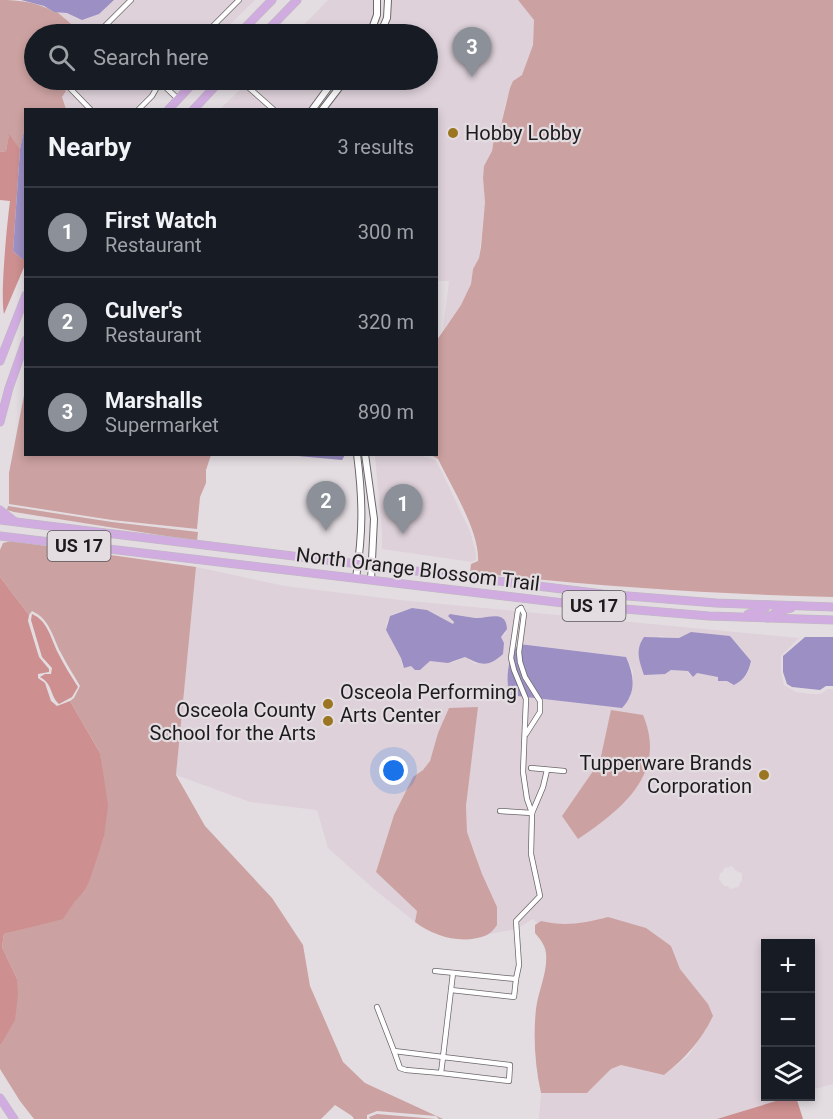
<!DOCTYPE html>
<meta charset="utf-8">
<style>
:root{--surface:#171b24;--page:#20242c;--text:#f1f3f6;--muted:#9ea1a6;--line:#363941;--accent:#8c9099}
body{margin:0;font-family:Roboto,sans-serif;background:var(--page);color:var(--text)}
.controls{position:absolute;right:18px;bottom:18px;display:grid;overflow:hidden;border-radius:0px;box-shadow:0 3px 9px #0003}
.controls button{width:54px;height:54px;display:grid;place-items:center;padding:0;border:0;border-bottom:2px solid var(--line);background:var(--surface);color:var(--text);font:30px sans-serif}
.you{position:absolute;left:394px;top:771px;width:21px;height:21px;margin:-15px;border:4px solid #fff;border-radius:50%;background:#1a73e8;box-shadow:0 0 0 9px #1a73e833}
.badge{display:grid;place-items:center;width:39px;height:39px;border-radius:50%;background:var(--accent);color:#fff;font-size:20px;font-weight:700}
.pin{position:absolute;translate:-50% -50px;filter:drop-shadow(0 2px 3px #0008)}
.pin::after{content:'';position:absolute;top:32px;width:21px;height:18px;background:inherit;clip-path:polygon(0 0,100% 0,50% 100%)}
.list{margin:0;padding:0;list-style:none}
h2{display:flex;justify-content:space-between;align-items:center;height:78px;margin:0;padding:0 24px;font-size:26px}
h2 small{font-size:20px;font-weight:400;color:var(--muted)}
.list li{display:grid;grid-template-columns:39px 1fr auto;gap:18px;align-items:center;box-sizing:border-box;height:90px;padding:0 24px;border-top:2px solid var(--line)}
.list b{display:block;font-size:22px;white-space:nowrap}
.list p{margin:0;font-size:20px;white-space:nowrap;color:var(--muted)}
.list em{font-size:20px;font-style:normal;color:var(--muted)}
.icon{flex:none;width:33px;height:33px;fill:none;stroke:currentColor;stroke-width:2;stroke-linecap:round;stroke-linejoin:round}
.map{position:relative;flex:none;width:833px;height:1119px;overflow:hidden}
.search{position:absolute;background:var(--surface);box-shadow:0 3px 9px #0003;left:24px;top:24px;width:414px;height:66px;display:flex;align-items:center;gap:15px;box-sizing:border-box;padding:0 21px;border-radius:33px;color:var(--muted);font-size:22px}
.panel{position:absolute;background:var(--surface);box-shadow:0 3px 9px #0003;left:24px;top:108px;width:414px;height:348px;border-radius:0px}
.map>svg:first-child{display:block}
</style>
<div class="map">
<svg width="833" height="1119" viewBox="0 0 833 1119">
<rect width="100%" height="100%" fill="#e3dde1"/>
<g fill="#ded1da" fill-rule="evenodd">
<path d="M114 0H127L93 34H82L57 12 99 14Z"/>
<path d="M135 0H235L201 34H116L109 27Z"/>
<path d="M243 0H255L220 34H210Z"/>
<path d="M328 0H374V15L367 34H295Z"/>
<path d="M391 0H518L534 20 533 45 522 75 513 81 505 105 500 129 494 139 492 151 484 166 483 178 485 202 479 258 473 269 471 284 461 305 443 330 449 281H437L436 110H325L348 80H428V34H383L390 16Z"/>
<path d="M56 80H59L87 109H66L62 97 66 91Z"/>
<path d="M66 80H154L156 82 149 94 134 109 95 110Z"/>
<path d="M251 80H330L309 110 278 109 248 82Z"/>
<path d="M244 86V87L270 109H220Z"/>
<path d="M375 456H422L436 460 470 531 476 553V560L472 562 382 549V532Z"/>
<path d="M196 567 285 586 400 600 799 638 781 656V672L784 685 796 692 810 694H820L828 689H833V1084L811 1090 810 944H766V1096L789 1097 717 1119H539L541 1093H587L611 1069 621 1065 664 1075 688 1056 706 1030 708 1004 680 969 671 946 608 917 586 923 559 926 541 921 538 924 533 919 517 929 489 934 497 925 475 852 467 832 466 806 478 707 438 733 430 761 423 770 413 777 394 815 376 872 417 911 415 922 375 890 328 848 317 810 250 802 176 775ZM412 608 427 610 453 624 452 614 475 618 499 616 506 633 501 637 504 643 476 664 465 657 454 662 430 661 420 670 411 666H402L401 658 386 630 387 622 390 616 395 613ZM659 636 679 638 730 636 751 661 748 673 742 680 697 673 690 675 688 671 671 670 665 674 652 673ZM520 644 626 657 633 671V684L630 698ZM600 761 578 839 562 816ZM732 866 736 871 742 873V880L738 887 730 889 728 886H724L719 879 720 873 723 872 724 868Z"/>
</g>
<g fill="#cca1a1">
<path d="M0 0C19 0 38 2 54 12H57L83 34H34V80H56L66 91 62 97 66 109 26 110 25 126 20 149 9 135 6 151 0 152Z"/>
<path d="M518 0H833V597C712 594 591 586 470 572L471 564 478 561C480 532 451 486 438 459L431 455 436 454 437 340 461 305 471 284 473 269 479 258 481 247 485 202 483 178 484 166 492 151 494 139 500 129 510 88 513 81 522 75 533 45 534 20Z"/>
<path d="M25 390 26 454 211 455 206 470V483L200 497 197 529 112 520 9 504V473Z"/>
<path d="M8 506 112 522 198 532 197 541 14 512 7 510Z"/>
<path d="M11 541 196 567 176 775 205 826 272 898 303 945 310 986 343 1062 365 1083 443 1119H439L436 1116 377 1111 367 1115V1119H354L352 1116 335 1105 321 1119H34L20 1101 0 1069V1046L6 1034 17 979 2 947 4 934 63 918 75 900 84 892 104 837 100 753 70 701 74 698 80 686C74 675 67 665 61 653 53 638 50 619 32 611L29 615 0 577V550L3 543Z"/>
<path d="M478 707 466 806 467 832 482 874 497 907V925C495 928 491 933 487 935 464 945 434 937 415 922L417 911 376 872 394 815 413 777 423 770 430 761 438 733 449 708Z"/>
<path d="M611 710 643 715C668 774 621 810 578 839L562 816 600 761Z"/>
<path d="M608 917 646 928 671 946 680 969 708 1004 713 1016C701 1041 685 1058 664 1075L621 1065 611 1069 587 1093H541C535 1066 533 1037 536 1009 538 991 548 972 546 953 545 945 540 939 535 933V925L541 921C566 927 584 923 608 917Z"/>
<path d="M377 1114 436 1119H370L369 1117Z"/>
</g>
<g fill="#cd8f8f">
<path d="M9 134 20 149 13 251 22 259H26L25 265 4 314C0 296 7 224 10 201L0 200V152L6 151Z"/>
<path d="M0 577 29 615 28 621 39 657 49 669V672L38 674V678L45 683 51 701 57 706 70 701 100 753 108 805 104 837 90 879 84 892 75 901 63 919 4 934 2 947 17 979 18 995 15 1020 0 1046Z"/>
<path d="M32 614C48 621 51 639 58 653 64 665 71 676 78 687L72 697 59 704C49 695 54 685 40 677L45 674H51L52 668 42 657 31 620Z"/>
<path d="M789 1097H796L803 1119H717Z"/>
</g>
<g fill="#9b8fc3">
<path d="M21 0H114L99 14 82 20 67 13 54 12 44 6Z"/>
<path d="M25 126 26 259H22L13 251 20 149Z"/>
<path d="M345 455 342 460 287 455 345 454Z"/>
<path d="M412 608 427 610 453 624 454 622 448 616 450 614C458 615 467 617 475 618 488 619 506 609 507 629L501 637 504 643 503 654C487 668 482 665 465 657L448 663 430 661 420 670H415L411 666 404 668 401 658 386 630 390 616Z"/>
<path d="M691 632 730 636 751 661C748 673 745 679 734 685L727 681H718V677L697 673 693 677 688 671 671 670 665 674 644 675C639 660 635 650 644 637L679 638Z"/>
<path d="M805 637H833V686H826L820 690 792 687 787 684 783 672V656Z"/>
<path d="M519 644 626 657C634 675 637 692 622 708L509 695C506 677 507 658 519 644Z"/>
</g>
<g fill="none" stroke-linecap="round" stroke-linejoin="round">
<defs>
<g id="minor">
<path d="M105 27 112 34"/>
<path d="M97 34 131 0"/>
<path d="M205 34 239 0"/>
<path d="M62 80 91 110"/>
<path d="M158 80 178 99"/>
<path d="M240 80 274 110"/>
<path d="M138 110 152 96 161 80"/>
<path d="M521 608 524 614 519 652 520 662 525 677 540 701V712L526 734"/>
<path d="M531 768 564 771"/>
<path d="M500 811 532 813 543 787 547 770"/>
<path d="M435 971 516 979 519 965 516 921 540 896 531 854 532 813 527 799 523 772 526 699 514 670 511 658 518 610 521 608"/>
<path d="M453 973 451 990 514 997 516 979"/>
<path d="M377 1007 394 1051 443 1057 451 990"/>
<path d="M394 1051 400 1068 406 1070 441 1073 443 1057 510 1065 509 1081 441 1073"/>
</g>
<g id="tertiary">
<path d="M370 34 377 15V0"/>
<path d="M380 34 387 18 388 0"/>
<path d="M312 110 334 80"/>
<path d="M322 110 345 80"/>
<path d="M365 454 374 519 371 580"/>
<path d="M356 578C363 533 363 500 357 454"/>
</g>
<g id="primary">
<path d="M239 34 272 0"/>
<path d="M264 34 297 0"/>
<path d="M168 110 196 80"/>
<path d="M193 110 221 80"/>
<path d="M0 361 26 295"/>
<path d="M0 422 9 388 26 340"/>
<path d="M0 510 14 521"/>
<path d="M0 520 603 594 716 603 833 607"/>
<path d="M0 536 589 606 709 616 833 620"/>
<path d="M748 614 765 609V605"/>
<path d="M768 618 778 611 791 608"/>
<path d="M0 1098 14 1119"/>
</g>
</defs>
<use href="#minor" stroke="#6c676a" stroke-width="6"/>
<use href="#tertiary" stroke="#6c676a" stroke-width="8"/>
<use href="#primary" stroke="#bbb" stroke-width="9"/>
<use href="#minor" stroke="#fff" stroke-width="4.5"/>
<use href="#tertiary" stroke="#fff" stroke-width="6"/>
<use href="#primary" stroke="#d1ace1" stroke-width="8"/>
</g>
<g fill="#9b7521" stroke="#e3dde1" stroke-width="2">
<circle cx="453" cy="133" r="6"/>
<circle cx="328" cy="704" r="6"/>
<circle cx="328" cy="721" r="6"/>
<circle cx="764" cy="775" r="6"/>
</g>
<g text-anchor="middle" stroke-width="4.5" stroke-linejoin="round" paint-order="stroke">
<g fill="#e3dde1" stroke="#585558" stroke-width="1.5">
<rect x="47.5" y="531" width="63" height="30" rx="4.5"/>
<rect x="562.5" y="591" width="63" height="30" rx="4.5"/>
</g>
<g font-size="18" font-weight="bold" fill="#1d1b1d">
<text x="79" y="552">US 17</text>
<text x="594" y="612">US 17</text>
</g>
<g font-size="20" fill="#1d1b1d" stroke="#e3dde1" text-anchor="start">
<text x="465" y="140">Hobby Lobby</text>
<text x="340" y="699">Osceola Performing<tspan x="340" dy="23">Arts Center</tspan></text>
<text x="316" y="717" text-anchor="end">Osceola County<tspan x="316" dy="23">School for the Arts</tspan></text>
<text x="752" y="770" text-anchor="end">Tupperware Brands<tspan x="752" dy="23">Corporation</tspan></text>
</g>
<g font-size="20" fill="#1d1b1d" stroke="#e3dde1">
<text transform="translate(418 569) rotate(7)" y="7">North Orange Blossom Trail</text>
</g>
</g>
</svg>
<div class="controls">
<button>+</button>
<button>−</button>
<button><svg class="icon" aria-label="layers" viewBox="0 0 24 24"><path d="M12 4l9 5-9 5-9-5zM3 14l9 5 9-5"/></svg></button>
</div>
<div class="you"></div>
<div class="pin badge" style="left:403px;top:534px">1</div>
<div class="pin badge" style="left:326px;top:531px">2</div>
<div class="pin badge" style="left:472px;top:77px">3</div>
<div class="search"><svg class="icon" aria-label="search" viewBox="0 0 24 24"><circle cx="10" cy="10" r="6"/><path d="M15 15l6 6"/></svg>Search here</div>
<section class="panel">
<h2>Nearby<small>3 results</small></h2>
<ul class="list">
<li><span class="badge">1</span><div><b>First Watch</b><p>Restaurant</p></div><em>300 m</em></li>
<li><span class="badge">2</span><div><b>Culver's</b><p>Restaurant</p></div><em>320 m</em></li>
<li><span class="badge">3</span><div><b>Marshalls</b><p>Supermarket</p></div><em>890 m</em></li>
</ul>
</section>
</div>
